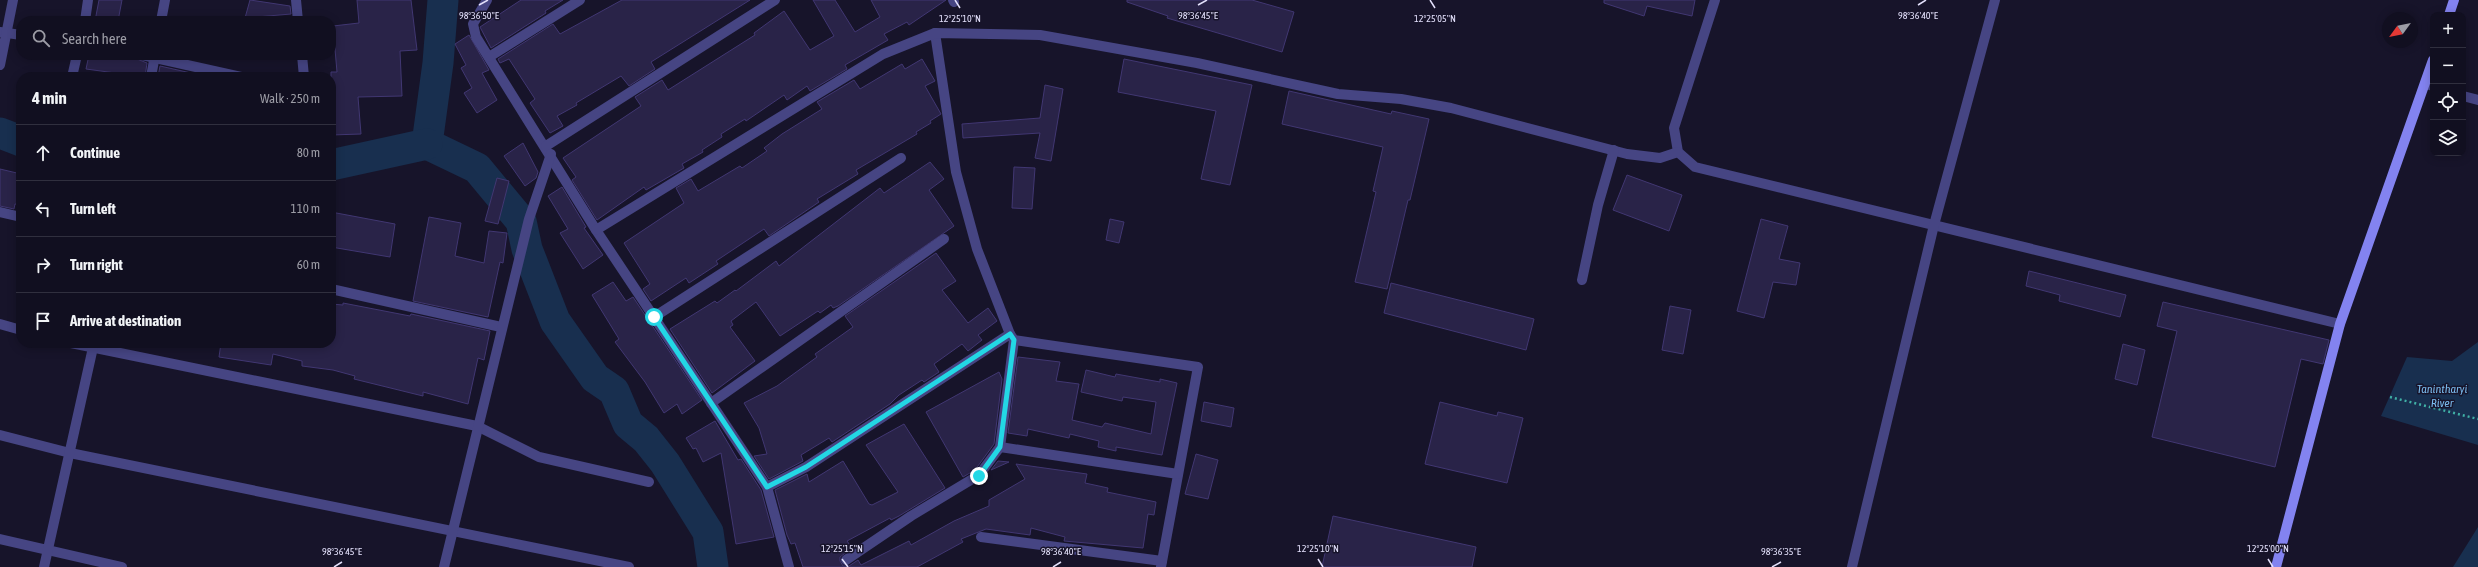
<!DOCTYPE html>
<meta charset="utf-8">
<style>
:root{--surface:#110f20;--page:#1a1829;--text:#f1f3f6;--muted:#9c9ca5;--line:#302f3e}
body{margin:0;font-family:"Asap Condensed",sans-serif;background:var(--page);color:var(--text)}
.controls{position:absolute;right:12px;top:12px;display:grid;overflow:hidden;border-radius:8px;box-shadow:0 2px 10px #0003}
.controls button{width:36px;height:36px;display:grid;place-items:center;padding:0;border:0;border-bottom:1px solid var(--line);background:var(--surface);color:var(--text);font:20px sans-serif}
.compass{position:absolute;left:2382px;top:12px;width:36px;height:36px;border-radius:50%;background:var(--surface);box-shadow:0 2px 10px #0003;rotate:237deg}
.stop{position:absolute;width:12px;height:12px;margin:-9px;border:3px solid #23d7e5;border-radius:50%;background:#fff}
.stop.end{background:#23d7e5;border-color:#fff;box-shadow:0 1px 4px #0008}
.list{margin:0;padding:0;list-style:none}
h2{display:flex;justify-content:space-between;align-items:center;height:52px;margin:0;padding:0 16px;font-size:17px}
h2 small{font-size:13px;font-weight:400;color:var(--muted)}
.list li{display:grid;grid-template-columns:26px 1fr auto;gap:12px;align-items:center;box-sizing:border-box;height:56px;padding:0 16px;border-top:1px solid var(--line)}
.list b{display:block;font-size:15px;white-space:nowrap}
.list em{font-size:13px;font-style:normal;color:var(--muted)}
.icon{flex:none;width:22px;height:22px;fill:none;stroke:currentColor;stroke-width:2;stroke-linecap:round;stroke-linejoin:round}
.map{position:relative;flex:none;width:2478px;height:567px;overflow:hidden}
.search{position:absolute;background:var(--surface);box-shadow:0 2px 10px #0003;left:16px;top:16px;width:320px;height:44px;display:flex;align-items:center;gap:10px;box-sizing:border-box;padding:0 14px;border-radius:16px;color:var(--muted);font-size:15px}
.panel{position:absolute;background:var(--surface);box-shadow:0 2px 10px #0003;left:16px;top:72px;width:320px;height:276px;border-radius:16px}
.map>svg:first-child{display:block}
</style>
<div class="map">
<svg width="2478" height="567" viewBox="0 0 2478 567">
<rect width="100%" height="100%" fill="#17142a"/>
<g fill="#182f4f">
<path d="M2478 342V445L2381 416 2407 357 2452 361Z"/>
<path d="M2478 527V567H2453Z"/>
</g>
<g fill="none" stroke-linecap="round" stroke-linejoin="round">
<g stroke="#182f4f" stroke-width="31">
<path d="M443 0 438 63 427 144 477 168 521 221 527 249 555 321 595 378 614 391 628 424 646 439 665 463 708 532 713 567"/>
<path d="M0 133 21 141"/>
<path d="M331 165 427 144"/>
</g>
</g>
<g fill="#292348" stroke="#413772">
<path d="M99 0H122L118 21H95Z"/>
<path d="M250 0 290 6 291 14 245 18Z"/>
<path d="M357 0H411L417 50 400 51 402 96 358 97 361 134 331 135V72H337L333 26 359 23Z"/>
<path d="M521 0H563L545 11 546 13 491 48 480 27Z"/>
<path d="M622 0H750L651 62 655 69 629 86 621 76 576 103 577 105 557 116 563 126 550 133 530 103 535 99 509 59 500 63 498 59 553 24 560 34Z"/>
<path d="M813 0H835L855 32 880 17 871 0H946L909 25 907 22 884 34 888 40 845 65 847 69 810 91 807 86 787 100 784 95 746 121 745 119 721 134 722 137 702 150 703 152 682 164 684 168 646 190 644 187 597 220 572 180 576 177 563 158 641 106 635 97 662 80 668 90 755 35 754 33 784 11 810 50 834 36Z"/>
<path d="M1127 0H1252L1294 12 1282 52 1167 18 1168 16 1127 2Z"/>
<path d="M1604 0H1695L1692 16 1647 6 1644 16 1604 3Z"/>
<path d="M469 35 489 70 482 73 497 100 477 113 464 93 472 88 461 68 466 65 455 44Z"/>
<path d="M89 55 120 58 121 55 137 59 147 63 145 77 86 69Z"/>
<path d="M922 59 935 81 925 86 941 114 930 121 931 123 916 132 917 134 856 170 858 174 817 199 819 202 769 236 764 229 716 261 718 264 689 283 686 278 651 301 643 289 650 284 624 243 684 203 676 188 691 179 698 191 740 166 742 168 767 151 764 148 782 134 822 109 817 102 854 80 860 89 902 64 905 69Z"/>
<path d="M1124 59 1252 85 1230 185 1201 179 1216 111 1118 92Z"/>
<path d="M160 66 191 73 190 77H158Z"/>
<path d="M1045 85 1063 89 1051 161 1035 158 1040 133 963 138 962 124 1040 118Z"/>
<path d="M1289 91 1391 114 1392 111 1429 119 1410 200H1408L1387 289 1355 282 1376 192 1373 191 1383 147 1282 124Z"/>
<path d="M523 143 538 172 536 178 525 186 504 156Z"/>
<path d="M930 162 944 179 929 190 954 226 838 306 833 308 831 305 820 313 818 311 780 336 756 302 731 321 733 325 730 327 755 361 712 393 670 329 715 301 717 303 735 290 736 291 776 261 779 266 880 188 884 193Z"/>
<path d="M1014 167 1035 168 1032 209 1012 208Z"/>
<path d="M0 169 21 174V205L15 204 14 209 0 206Z"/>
<path d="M1627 175 1682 195 1669 231 1613 210Z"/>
<path d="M497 178 509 181 498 224 485 221Z"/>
<path d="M562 187 586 227 584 228 603 255 583 269 560 233 568 229 548 196Z"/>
<path d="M331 212 395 224 390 257 331 247Z"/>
<path d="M429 217 461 223 455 256 484 263 489 231 507 233 503 263 500 262 488 317 413 301Z"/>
<path d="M1110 219 1124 222 1119 243 1106 240Z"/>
<path d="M1761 219 1788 226 1779 259 1800 263 1796 285 1773 282 1764 318 1737 311Z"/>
<path d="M936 253 956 281 942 290 968 323 988 308 997 321 978 335 982 340 968 351 962 344 934 364 939 372 924 382 922 380 899 395 890 404 832 442 829 438 801 455 803 461 769 479 754 456 767 454 759 428 744 403 777 386 817 357 815 354 853 327 845 316Z"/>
<path d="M2029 271 2126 295 2120 317 2059 301 2060 295 2026 286Z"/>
<path d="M613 282 626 301 633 297 702 400 682 414 677 404 664 413 645 382 615 342 619 339 592 295Z"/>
<path d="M1391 283 1534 319 1526 350 1384 313Z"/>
<path d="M2163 302 2329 340 2323 364 2301 359 2275 467 2152 437 2177 331 2157 326Z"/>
<path d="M343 303 410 316 411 314 490 331 484 360 478 358 468 404 423 392V396L354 379 355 376 333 370 302 366V361L273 354 271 365 219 357 221 343H331V304L343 305Z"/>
<path d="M1670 306 1691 310 1683 354 1662 350Z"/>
<path d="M2123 344 2145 350 2137 385 2115 379Z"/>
<path d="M1018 357 1060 362 1056 381 1079 384 1072 420 1102 427 1105 423 1151 434 1156 402 1123 397 1122 401 1081 392 1086 370 1115 377 1116 374 1160 382V379L1177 383 1162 455 1116 447V451L1098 447 1099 441 1070 434 1069 438 1028 429 1027 436 1008 433Z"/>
<path d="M999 372 1002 379 994 444 975 470 963 477 926 412Z"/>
<path d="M1204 402 1234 408 1231 427 1201 421Z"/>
<path d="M1440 402 1497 416 1498 412 1523 418 1507 483 1425 464Z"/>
<path d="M715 421 738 460 741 459 761 490 774 537 736 544 721 453 703 462 696 448 693 449 686 438Z"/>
<path d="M904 424 945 488 899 516 891 520 890 518 847 541 852 548 840 557V561L843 566H849L858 560 861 565 909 541 911 545 954 521 989 506V500L1025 479 1016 464 1087 474 1085 483 1108 488 1107 492 1156 502 1154 515 1148 514 1143 548 1064 541 1065 537 1031 528 1030 535 986 529 961 539 963 542 917 567H803L795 543 791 544 787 535 775 490 807 474 809 482 843 461 869 504 872 505 898 492 866 445Z"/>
<path d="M1196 454 1218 460 1208 499 1185 494Z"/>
<path d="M998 461 1009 462 991 470Z"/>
<path d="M1333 516 1476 547 1472 567H1322Z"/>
</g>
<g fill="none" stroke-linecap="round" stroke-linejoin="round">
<path stroke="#40b0a6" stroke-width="2.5" stroke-dasharray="2 3" stroke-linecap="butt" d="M2390 397 2478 419"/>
<g stroke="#464583" stroke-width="10">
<path d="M296 0 298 21"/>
<path d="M487 0 473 24 476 37 596 230 767 487 789 567"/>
<path d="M953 0 954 2"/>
<path d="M1715 0 1674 128 1678 152 1695 167 2340 324"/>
<path d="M85 21 88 0"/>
<path d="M161 21 165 0"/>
<path d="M0 32 21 35"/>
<path d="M935 33 956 172 977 249 1010 334 1014 340 1198 367 1161 567"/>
<path d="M142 55 241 77"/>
<path d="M302 55 304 77"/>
<path d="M489 57 580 0"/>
<path d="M0 65 13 0"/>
<path d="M72 77 77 55"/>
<path d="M151 77 155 55"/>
<path d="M2426 84 2433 86"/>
<path d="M2463 96 2478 100"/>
<path d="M546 146 775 0"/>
<path d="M0 212 21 217"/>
<path d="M596 230 883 54 935 33 1040 35 1197 63 1338 94 1401 99 1451 108 1627 154 1660 158 1678 152"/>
<path d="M1582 280 1598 205 1614 150"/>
<path d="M331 289 501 327"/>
<path d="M654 317 901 158"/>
<path d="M0 324 21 330"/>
<path d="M71 343 477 426 539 457 649 482"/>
<path d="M711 403 944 239"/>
<path d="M0 435 70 453 629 567"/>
<path d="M1000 447 1178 474"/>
<path d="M767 487 806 467 1010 334"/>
<path d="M981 537 1162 561"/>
<path d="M0 539 122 567"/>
<path d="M846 560 911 516 979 475 1000 447 1014 340"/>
<path d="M44 567 94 343"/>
<path d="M444 567 529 219 551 154"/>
<path d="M1852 567 1934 225 1995 0"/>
</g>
<g stroke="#8383f0" stroke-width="10">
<path d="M2449 15 2454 0"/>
<path d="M2276 567 2340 324 2433 60"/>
</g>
</g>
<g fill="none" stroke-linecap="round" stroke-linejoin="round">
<path stroke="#23d7e5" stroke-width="5" d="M654 317 767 487 806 467 1010 334 1014 340 1000 447 979 476"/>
</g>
<path fill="none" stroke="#e3e0fb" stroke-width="1.5" d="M955 0 960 8M1430 0 1435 8M479 5 488 0M1198 5 1207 0M1918 5 1926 0M842 559 848 567M1318 559 1323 567M2268 559 2273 567M334 567 342 562M1053 567 1061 562M1772 567 1781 562"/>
<g text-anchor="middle" stroke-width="3" stroke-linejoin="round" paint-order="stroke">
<g font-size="12" font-style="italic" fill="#7bbcef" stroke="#17142a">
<text x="2442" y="393">Tanintharyi<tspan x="2442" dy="14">River</tspan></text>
</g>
</g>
<g font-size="10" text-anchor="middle" fill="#e3e0fb" stroke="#17142a" stroke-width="3" stroke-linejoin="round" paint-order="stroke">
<text x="479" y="19">98°36'50"E</text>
<text x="1198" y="19">98°36'45"E</text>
<text x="1918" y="19">98°36'40"E</text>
<text x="960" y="22">12°25'10"N</text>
<text x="1435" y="22">12°25'05"N</text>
<text x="842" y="552">12°25'15"N</text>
<text x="1318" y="552">12°25'10"N</text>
<text x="2268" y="552">12°25'00"N</text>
<text x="342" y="555">98°36'45"E</text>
<text x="1061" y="555">98°36'40"E</text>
<text x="1781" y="555">98°36'35"E</text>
</g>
</svg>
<div class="controls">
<button>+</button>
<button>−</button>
<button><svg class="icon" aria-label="locate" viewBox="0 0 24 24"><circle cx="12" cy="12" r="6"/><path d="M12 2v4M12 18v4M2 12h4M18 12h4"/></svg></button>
<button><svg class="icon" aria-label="layers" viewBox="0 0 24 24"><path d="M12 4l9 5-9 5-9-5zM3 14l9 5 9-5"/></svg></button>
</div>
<svg class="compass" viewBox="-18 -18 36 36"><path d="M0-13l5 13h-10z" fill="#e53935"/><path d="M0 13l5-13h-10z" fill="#9c9ca5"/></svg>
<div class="stop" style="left:654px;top:317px"></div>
<div class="stop end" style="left:979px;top:476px"></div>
<div class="search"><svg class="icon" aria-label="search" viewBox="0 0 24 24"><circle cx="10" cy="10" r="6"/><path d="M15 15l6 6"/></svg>Search here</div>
<section class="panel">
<h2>4 min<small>Walk · 250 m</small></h2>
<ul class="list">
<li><svg class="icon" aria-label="ahead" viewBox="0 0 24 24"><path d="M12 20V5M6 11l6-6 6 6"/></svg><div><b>Continue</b></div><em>80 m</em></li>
<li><svg class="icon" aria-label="left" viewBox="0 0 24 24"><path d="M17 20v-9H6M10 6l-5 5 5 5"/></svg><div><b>Turn left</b></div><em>110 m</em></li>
<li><svg class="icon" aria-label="right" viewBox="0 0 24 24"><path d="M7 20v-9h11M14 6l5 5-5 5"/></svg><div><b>Turn right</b></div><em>60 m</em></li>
<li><svg class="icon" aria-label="arrive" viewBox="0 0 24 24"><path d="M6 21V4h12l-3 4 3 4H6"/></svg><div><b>Arrive at destination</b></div></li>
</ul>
</section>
</div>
